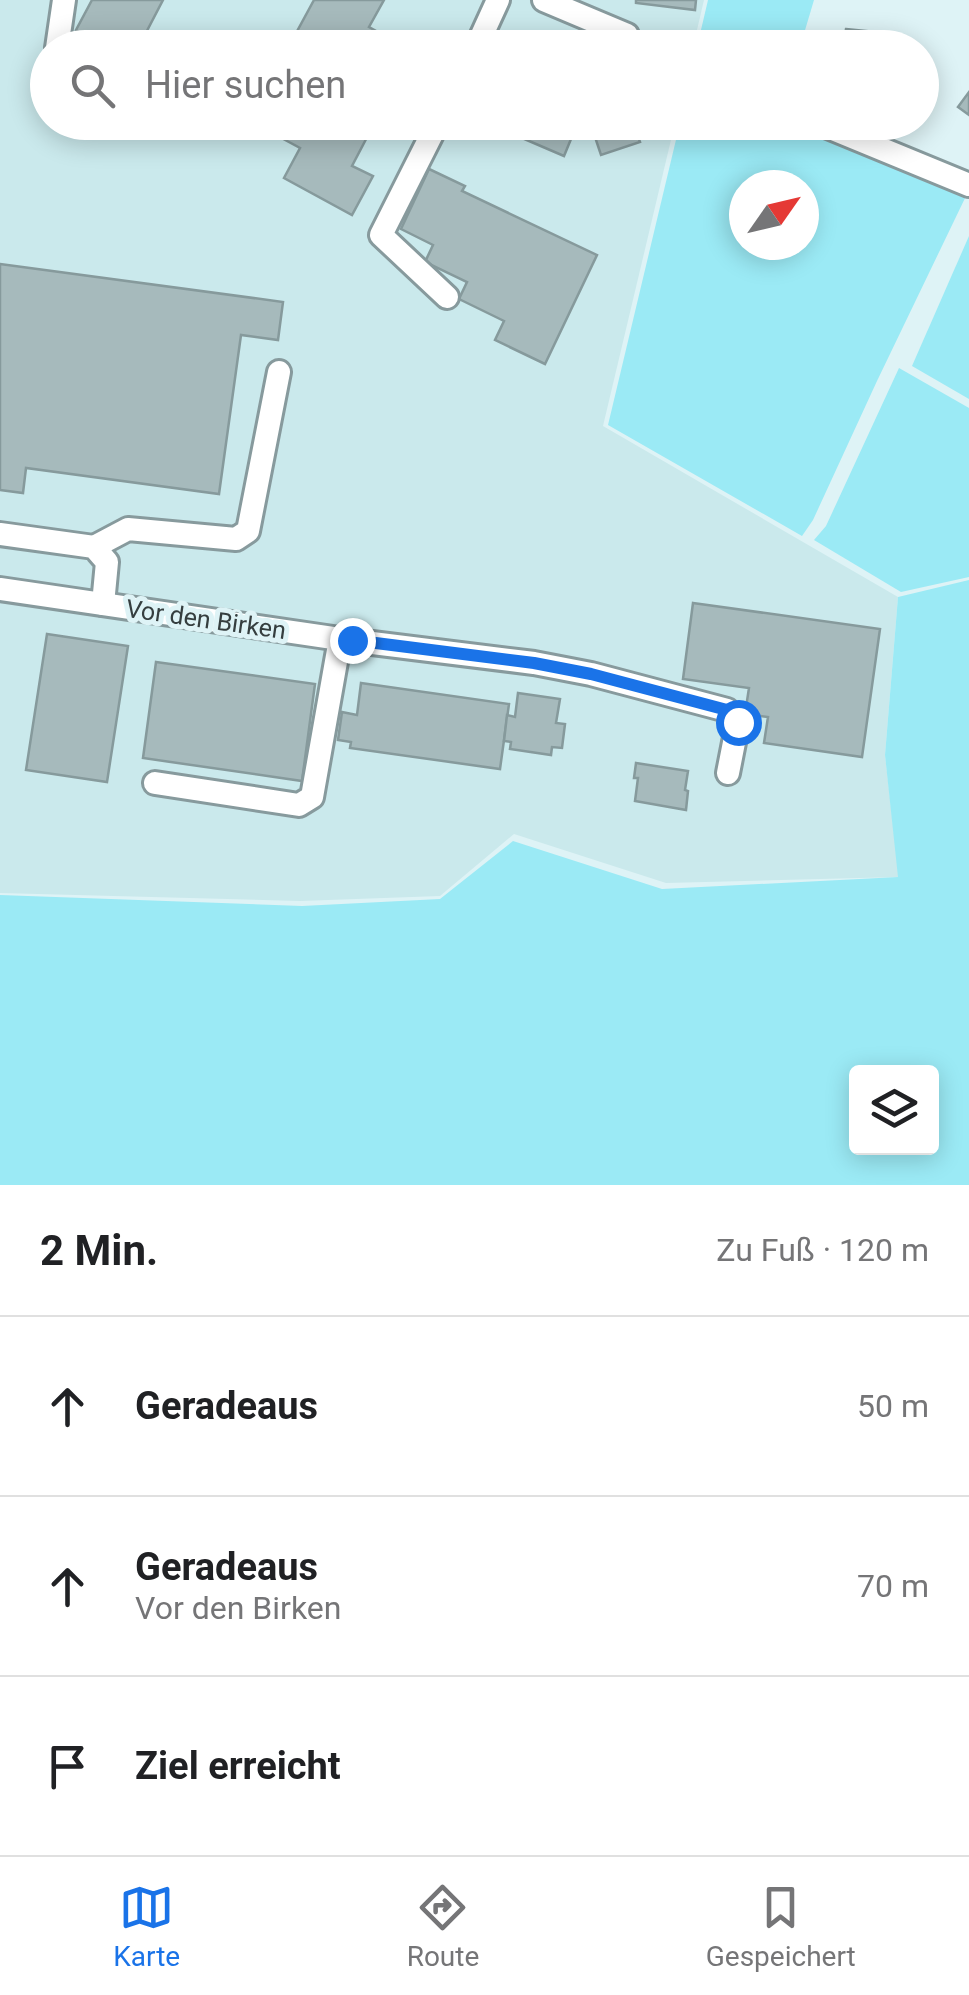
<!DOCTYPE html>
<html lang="de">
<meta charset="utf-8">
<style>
:root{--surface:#fff;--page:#f2f2f2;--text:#202124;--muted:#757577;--line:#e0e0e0;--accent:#1a73e8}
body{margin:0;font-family:Roboto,sans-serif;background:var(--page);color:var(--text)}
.controls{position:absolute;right:30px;bottom:30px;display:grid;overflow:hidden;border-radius:10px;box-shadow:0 5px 25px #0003}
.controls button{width:90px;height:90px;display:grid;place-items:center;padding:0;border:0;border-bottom:2px solid var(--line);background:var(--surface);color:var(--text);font:50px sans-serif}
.compass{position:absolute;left:729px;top:170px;width:90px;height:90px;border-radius:50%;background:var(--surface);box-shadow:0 5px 25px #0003;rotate:56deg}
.stop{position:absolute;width:30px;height:30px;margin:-22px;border:8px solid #1a73e8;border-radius:50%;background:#fff}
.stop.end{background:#1a73e8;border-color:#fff;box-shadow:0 2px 10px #0008}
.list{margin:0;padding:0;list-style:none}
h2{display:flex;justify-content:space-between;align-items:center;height:130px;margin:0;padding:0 40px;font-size:42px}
h2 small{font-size:32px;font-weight:400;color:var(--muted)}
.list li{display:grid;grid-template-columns:65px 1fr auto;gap:30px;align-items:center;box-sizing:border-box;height:180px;padding:0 40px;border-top:2px solid var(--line)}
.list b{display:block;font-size:38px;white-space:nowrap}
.list p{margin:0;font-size:32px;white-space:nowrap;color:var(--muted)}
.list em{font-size:32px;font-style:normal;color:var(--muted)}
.icon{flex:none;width:55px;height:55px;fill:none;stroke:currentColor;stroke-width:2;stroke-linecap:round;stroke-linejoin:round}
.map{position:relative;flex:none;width:969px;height:1185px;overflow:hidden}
.search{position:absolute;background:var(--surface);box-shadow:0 5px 25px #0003;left:30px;right:30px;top:30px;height:110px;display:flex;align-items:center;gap:25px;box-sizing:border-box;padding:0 35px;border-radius:55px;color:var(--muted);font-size:38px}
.sheet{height:670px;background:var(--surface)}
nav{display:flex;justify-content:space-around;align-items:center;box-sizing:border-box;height:140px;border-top:2px solid var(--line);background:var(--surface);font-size:28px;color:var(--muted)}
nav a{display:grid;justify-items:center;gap:5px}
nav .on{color:var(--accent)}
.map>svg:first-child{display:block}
</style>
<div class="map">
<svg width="969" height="1185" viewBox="0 0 969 1185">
<rect width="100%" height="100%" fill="#def3f6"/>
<path fill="#cae9ec" d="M0 0H704L693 47 48 48V122L675 123 603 426 898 597 885 755 899 877 666 883 514 834 440 896 300 901 0 893Z"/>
<g fill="#9beaf5" fill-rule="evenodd">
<path d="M708 0H814L800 47H697Z"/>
<path d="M680 123H797L967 194 877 381 813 520 802 536 608 425ZM744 185H804V245H744Z"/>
<path d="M969 236V399L912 366Z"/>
<path d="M899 368 969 408V577L901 592 814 540 826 526Z"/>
<path d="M969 580V1185H0V895L302 906 440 899 513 841 662 889 898 877 885 755 898 597ZM856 1072H932V1148H856Z"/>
</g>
<g fill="#a6babc" stroke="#869a9c" stroke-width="2.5">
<path d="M92 0H163L138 48H108L76 30Z"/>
<path d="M314 0H384L369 27 407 48H288Z"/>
<path d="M636 0H696L695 10 636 3Z"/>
<path d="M846 29 887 33 885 48H843Z"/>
<path d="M969 92V115L958 107Z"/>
<path d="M252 122H375L352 166 373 176 352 215 284 178 300 148Z"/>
<path d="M528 122H578L564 156 522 138Z"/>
<path d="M579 122H633L640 142 601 155 592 128Z"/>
<path d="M429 169 465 186 462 191 597 255 545 364 495 340 504 321 459 299 467 282 425 262 433 245 401 229Z"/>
<path d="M0 264 283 302 278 340 241 335 219 494 26 468 23 493 0 490Z"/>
<path d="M693 603 880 629 862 757 764 743 768 717 745 714 749 688 683 679Z"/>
<path d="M47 634 128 646 107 782 26 770Z"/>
<path d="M156 662 315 684 302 781 143 758Z"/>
<path d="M361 683 509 704 500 769 350 748 351 742 338 740 342 712 357 715Z"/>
<path d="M518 693 560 699 556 723 565 724 562 748 552 747 551 755 510 749 511 742 504 741 507 715 515 717Z"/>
<path d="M636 763 688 771 685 790 688 791 686 810 635 801 638 778H634Z"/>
</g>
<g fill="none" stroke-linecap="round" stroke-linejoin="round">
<defs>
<g id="minor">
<path d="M544 0 627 35"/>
<path d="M57 48 64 0"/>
<path d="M476 48 498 0"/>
<path d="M438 122 381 235 447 297"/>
<path d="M816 122 969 185"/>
<path d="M0 534 94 547 107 562 103 604"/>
<path d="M94 547 128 529 236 539 248 531 279 372"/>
<path d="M0 589 340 639 534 663 591 674 727 710 738 722 728 773"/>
<path d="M155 783 299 805 312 797 340 639"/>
</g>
</defs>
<use href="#minor" stroke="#879a9d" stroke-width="28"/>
<use href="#minor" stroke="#fff" stroke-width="22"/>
</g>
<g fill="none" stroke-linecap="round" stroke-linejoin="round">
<path stroke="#1a73e8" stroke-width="12" d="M352 640 534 663 591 674 727 710 738 722"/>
</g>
<g text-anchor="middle" stroke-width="10" stroke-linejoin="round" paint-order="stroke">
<g font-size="25" fill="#353e3f" stroke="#def3f6">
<text transform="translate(206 619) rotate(8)" y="9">Vor den Birken</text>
</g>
</g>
</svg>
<div class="controls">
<button><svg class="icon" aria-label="layers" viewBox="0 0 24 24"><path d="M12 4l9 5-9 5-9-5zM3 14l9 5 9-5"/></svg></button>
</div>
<svg class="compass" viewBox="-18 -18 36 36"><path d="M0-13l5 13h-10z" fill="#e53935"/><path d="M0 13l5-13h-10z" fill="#757577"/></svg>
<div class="stop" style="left:738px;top:722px"></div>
<div class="stop end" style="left:352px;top:640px"></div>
<div class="search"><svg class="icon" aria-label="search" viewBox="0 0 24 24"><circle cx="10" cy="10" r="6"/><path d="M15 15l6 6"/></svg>Hier suchen</div>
</div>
<section class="sheet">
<h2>2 Min.<small>Zu Fuß · 120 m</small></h2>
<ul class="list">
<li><svg class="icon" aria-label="ahead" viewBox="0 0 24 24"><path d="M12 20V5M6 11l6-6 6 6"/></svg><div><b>Geradeaus</b></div><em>50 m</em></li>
<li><svg class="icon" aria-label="ahead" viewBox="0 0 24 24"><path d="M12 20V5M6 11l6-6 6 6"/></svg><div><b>Geradeaus</b><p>Vor den Birken</p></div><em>70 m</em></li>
<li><svg class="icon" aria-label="arrive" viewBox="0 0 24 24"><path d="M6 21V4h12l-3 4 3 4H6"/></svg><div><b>Ziel erreicht</b></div></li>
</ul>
</section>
<nav>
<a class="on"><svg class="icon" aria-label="map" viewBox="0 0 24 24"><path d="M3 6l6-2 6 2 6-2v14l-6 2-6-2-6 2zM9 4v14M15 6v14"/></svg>Karte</a>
<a><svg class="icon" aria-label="directions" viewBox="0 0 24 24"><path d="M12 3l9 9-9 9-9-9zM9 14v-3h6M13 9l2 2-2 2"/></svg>Route</a>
<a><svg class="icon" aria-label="saved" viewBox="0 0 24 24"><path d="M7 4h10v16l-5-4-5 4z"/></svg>Gespeichert</a>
</nav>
